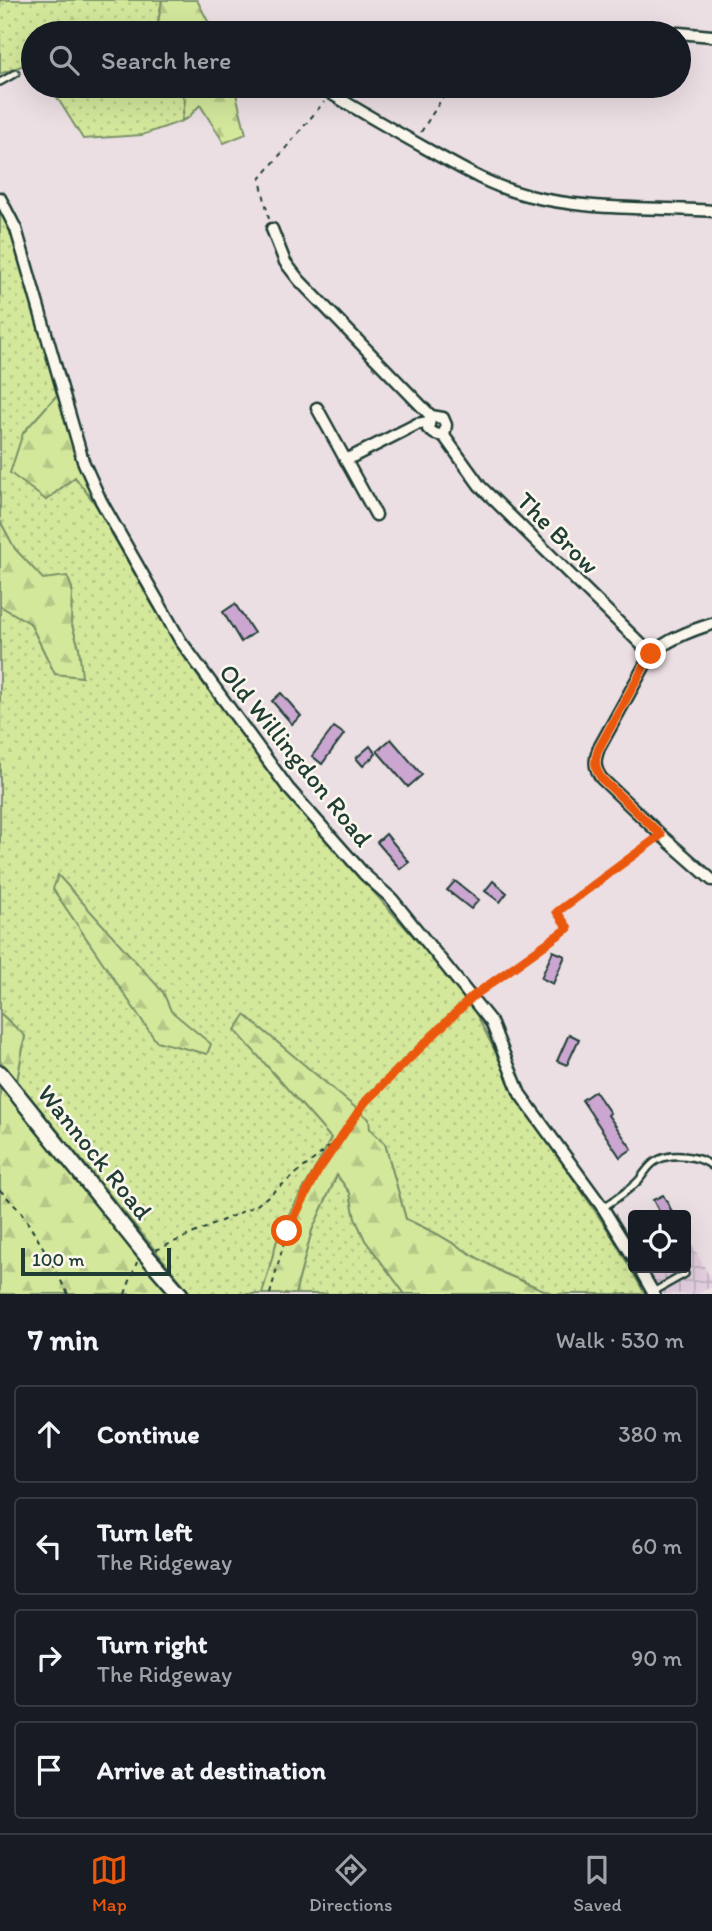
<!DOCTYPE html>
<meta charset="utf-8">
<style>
:root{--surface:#171b24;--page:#20242c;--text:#f1f3f6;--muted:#9ea1a6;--line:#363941;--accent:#ea580c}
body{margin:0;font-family:Itim,sans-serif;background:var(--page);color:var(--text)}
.controls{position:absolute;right:21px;bottom:21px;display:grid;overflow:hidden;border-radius:7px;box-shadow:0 7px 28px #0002}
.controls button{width:63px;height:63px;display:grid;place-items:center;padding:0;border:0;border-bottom:2px solid var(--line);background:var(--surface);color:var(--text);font:35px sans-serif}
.scale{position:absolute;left:21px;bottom:18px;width:150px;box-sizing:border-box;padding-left:7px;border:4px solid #1f3d34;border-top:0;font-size:19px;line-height:24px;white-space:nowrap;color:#1f3d34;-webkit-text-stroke:5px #fbf7ec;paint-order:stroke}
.stop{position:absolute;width:21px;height:21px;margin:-16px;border:5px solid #ea580c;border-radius:50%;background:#fff}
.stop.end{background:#ea580c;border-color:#fff;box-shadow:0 2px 7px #0008}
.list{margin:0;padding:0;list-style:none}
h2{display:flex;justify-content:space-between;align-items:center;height:91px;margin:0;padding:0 28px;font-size:30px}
h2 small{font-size:23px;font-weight:400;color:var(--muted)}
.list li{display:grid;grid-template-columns:46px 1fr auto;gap:21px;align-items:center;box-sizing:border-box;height:98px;margin:0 14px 14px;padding:0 14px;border:2px solid var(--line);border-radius:7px}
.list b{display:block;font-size:26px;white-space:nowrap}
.list p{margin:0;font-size:23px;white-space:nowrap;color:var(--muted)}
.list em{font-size:23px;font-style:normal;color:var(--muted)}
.icon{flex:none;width:38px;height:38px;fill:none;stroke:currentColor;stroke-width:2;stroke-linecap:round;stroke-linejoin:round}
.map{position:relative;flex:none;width:712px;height:1294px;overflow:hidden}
.search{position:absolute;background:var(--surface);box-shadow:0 7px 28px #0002;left:21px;right:21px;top:21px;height:77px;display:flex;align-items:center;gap:18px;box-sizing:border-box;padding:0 24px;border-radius:38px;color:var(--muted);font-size:26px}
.sheet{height:539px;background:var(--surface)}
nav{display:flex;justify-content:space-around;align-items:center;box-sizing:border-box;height:98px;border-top:2px solid var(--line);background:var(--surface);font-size:19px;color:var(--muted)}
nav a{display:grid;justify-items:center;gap:4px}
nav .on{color:var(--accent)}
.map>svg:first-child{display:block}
</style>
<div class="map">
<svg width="712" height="1294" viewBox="0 0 712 1294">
<defs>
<pattern id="industrial-grid" width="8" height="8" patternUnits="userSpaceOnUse" patternTransform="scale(1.75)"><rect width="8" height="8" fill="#e2cede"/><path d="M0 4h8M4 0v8" fill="none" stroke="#c1b2bf"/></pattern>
<pattern id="grass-dots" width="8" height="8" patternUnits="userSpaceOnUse" patternTransform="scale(1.75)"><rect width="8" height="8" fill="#d4e89c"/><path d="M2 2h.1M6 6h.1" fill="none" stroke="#b6c887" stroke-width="1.8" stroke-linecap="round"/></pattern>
<pattern id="forest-firs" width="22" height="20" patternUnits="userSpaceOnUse" patternTransform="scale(1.75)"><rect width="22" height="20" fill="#d4e89c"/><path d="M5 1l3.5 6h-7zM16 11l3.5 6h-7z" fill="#b6c887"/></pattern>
</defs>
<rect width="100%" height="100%" fill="#ecdfe4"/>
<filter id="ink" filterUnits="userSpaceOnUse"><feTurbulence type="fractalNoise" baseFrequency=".0143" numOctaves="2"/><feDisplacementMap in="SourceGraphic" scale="14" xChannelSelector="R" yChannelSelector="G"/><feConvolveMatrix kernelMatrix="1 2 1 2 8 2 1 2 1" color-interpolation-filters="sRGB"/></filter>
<g filter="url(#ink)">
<path fill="url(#industrial-grid)" d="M689 1239 712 1281V1288H709L697 1294H660L646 1268H686V1241Z"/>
<g fill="url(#grass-dots)" stroke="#7a9268" stroke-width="2">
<path d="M0 0H162L157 29 159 33H33V81L24 65 0 74Z"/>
<path d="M50 86H179L185 101 182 121 142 135 83 139Z"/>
<path d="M0 207 11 229 58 394 23 433 46 500 75 477 96 505 151 603 196 674 300 810 464 993 478 1017 514 1090 613 1238 645 1294H553L503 1273 437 1234 406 1219 385 1144 370 1129 236 1030 331 1138 320 1161 280 1230 262 1294H191L17 1081 25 1036 0 1013V606L30 623 55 674 79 648 71 622 72 588 43 580 15 549 0 521Z"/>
<path d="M337 1175 350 1193 355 1218 365 1240 405 1294H295L312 1230Z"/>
</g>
<g fill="url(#forest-firs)" stroke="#7a9268" stroke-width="2">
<path d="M162 0H197L214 33H159L157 29Z"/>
<path d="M179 86H234L246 134 224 143 200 105 188 118 182 121 185 101Z"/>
<path d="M58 394 71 436 96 505 75 477 46 500 10 473 23 433Z"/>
<path d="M0 521 15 549 43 579 67 576 72 588 71 622 79 648 82 677 55 674 30 623 0 606Z"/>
<path d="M58 875 163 992 171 1011 211 1044 207 1054 156 1041 53 889Z"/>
<path d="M0 1013 25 1036 17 1081 0 1061Z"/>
<path d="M245 1015 369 1119 370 1129 385 1144 406 1219 437 1234 503 1273 553 1294H405L365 1240 355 1218 350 1193 337 1175 312 1230 295 1294H262L280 1230 320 1161 331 1138 235 1030Z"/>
<path d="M0 1081 175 1294H0Z"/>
</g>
<g fill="#caa6d0" stroke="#1f3d34" stroke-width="2">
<path d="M235 604 254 633 241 642 223 612Z"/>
<path d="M281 693 301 716 292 724 272 701Z"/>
<path d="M334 727 344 734 322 764 312 756Z"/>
<path d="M391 739 422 775 408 787 377 751Z"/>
<path d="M370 746 376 754 363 766 356 758Z"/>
<path d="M386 834 409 862 400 869 377 842Z"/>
<path d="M455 881 479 900 471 909 447 890Z"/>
<path d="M493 881 507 893 500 902 485 891Z"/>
<path d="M553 951 565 956 553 984 541 978Z"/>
<path d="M569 1034 579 1039 567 1065 557 1061Z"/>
<path d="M595 1091 610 1113 608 1115 632 1149 620 1157 582 1100Z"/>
<path d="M663 1195 674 1215H661L653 1200Z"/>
</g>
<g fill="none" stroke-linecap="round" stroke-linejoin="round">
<defs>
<g id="lane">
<path d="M0 82 16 73"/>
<path d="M603 1208C615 1199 629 1191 639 1180 645 1173 649 1164 658 1160 673 1152 699 1156 712 1166"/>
<path d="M653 1292 685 1274"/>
</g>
<g id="street">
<path d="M600 33H677"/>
<path d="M679 33 712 36"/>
<path d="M319 86C354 108 389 128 425 148 457 166 490 186 526 195 585 211 652 207 712 211"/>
<path d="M0 198 16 229 83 461 101 501 180 640 288 788 365 875 392 899 491 1022 520 1094 603 1208 633 1257"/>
<path d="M272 229 285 262 299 280 431 416 428 429 435 434 444 436 480 486 651 654"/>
<path d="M317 408 376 515"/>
<path d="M431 416 443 418 446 425 444 436"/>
<path d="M346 460 417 424 429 422"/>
<path d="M712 624C689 631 669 639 651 654L599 748C594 761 594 768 602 779L661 835 712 880"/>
<path d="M639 1268 654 1294"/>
</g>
<path id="secondary" d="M0 1073 146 1255 180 1294"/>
</defs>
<use href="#lane" stroke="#1f3d34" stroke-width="10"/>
<use href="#street" stroke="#1f3d34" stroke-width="15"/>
<use href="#secondary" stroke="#1f3d34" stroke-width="19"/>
<g stroke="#1f3d34" stroke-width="2" stroke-dasharray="5 5" stroke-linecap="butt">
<path d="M421 132 450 86"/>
<path d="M269 219 260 179 324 102"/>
<path d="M480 991 568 928 557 912 652 842"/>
<path d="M0 1190 21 1212 44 1249 68 1294"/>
<path d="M156 1250 257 1205 338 1140"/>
<path d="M125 1294 137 1262"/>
<path d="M270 1294 287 1231 318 1171 365 1102 465 1004"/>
</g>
<use href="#lane" stroke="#fbf7ec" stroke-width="5"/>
<use href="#street" stroke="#fbf7ec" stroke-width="10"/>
<use href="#secondary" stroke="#fbf7ec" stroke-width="14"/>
</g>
</g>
<g fill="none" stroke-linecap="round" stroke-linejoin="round" filter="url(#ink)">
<path stroke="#ea580c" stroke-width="9" d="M287 1231 318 1171 365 1102 472 997 568 928 557 912 661 835 602 779C594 768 594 761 599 748L651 654"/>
</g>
<g text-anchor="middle" stroke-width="5" stroke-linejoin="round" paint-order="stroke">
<g font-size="26" fill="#1f3d34" stroke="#fbf7ec">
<text transform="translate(558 533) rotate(45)" y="9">The Brow</text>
<text transform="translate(296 755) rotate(51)" y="9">Old Willingdon Road</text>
<text transform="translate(95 1152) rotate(51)" y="9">Wannock Road</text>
</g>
</g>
</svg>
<div class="controls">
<button><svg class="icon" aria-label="locate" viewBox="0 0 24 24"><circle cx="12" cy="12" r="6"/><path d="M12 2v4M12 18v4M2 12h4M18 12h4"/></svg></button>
</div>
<div class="scale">100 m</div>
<div class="stop" style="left:287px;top:1231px"></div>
<div class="stop end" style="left:651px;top:654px"></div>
<div class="search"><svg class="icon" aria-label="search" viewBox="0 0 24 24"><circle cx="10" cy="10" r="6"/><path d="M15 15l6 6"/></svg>Search here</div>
</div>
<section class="sheet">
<h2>7 min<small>Walk · 530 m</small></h2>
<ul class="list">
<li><svg class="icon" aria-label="ahead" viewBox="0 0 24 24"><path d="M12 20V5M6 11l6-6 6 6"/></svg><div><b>Continue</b></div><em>380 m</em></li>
<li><svg class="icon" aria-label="left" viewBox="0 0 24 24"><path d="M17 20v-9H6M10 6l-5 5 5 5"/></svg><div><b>Turn left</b><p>The Ridgeway</p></div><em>60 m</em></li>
<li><svg class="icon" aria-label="right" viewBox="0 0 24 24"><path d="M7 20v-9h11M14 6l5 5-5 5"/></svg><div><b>Turn right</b><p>The Ridgeway</p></div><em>90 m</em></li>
<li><svg class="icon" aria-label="arrive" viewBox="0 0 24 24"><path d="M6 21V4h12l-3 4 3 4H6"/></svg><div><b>Arrive at destination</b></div></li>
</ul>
</section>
<nav>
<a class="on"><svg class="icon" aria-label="map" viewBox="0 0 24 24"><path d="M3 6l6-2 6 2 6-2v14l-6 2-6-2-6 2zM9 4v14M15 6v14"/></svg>Map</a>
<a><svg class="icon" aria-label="directions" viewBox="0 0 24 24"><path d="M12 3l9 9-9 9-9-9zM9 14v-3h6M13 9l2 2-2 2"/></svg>Directions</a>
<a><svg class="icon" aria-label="saved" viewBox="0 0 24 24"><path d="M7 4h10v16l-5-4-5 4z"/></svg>Saved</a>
</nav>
